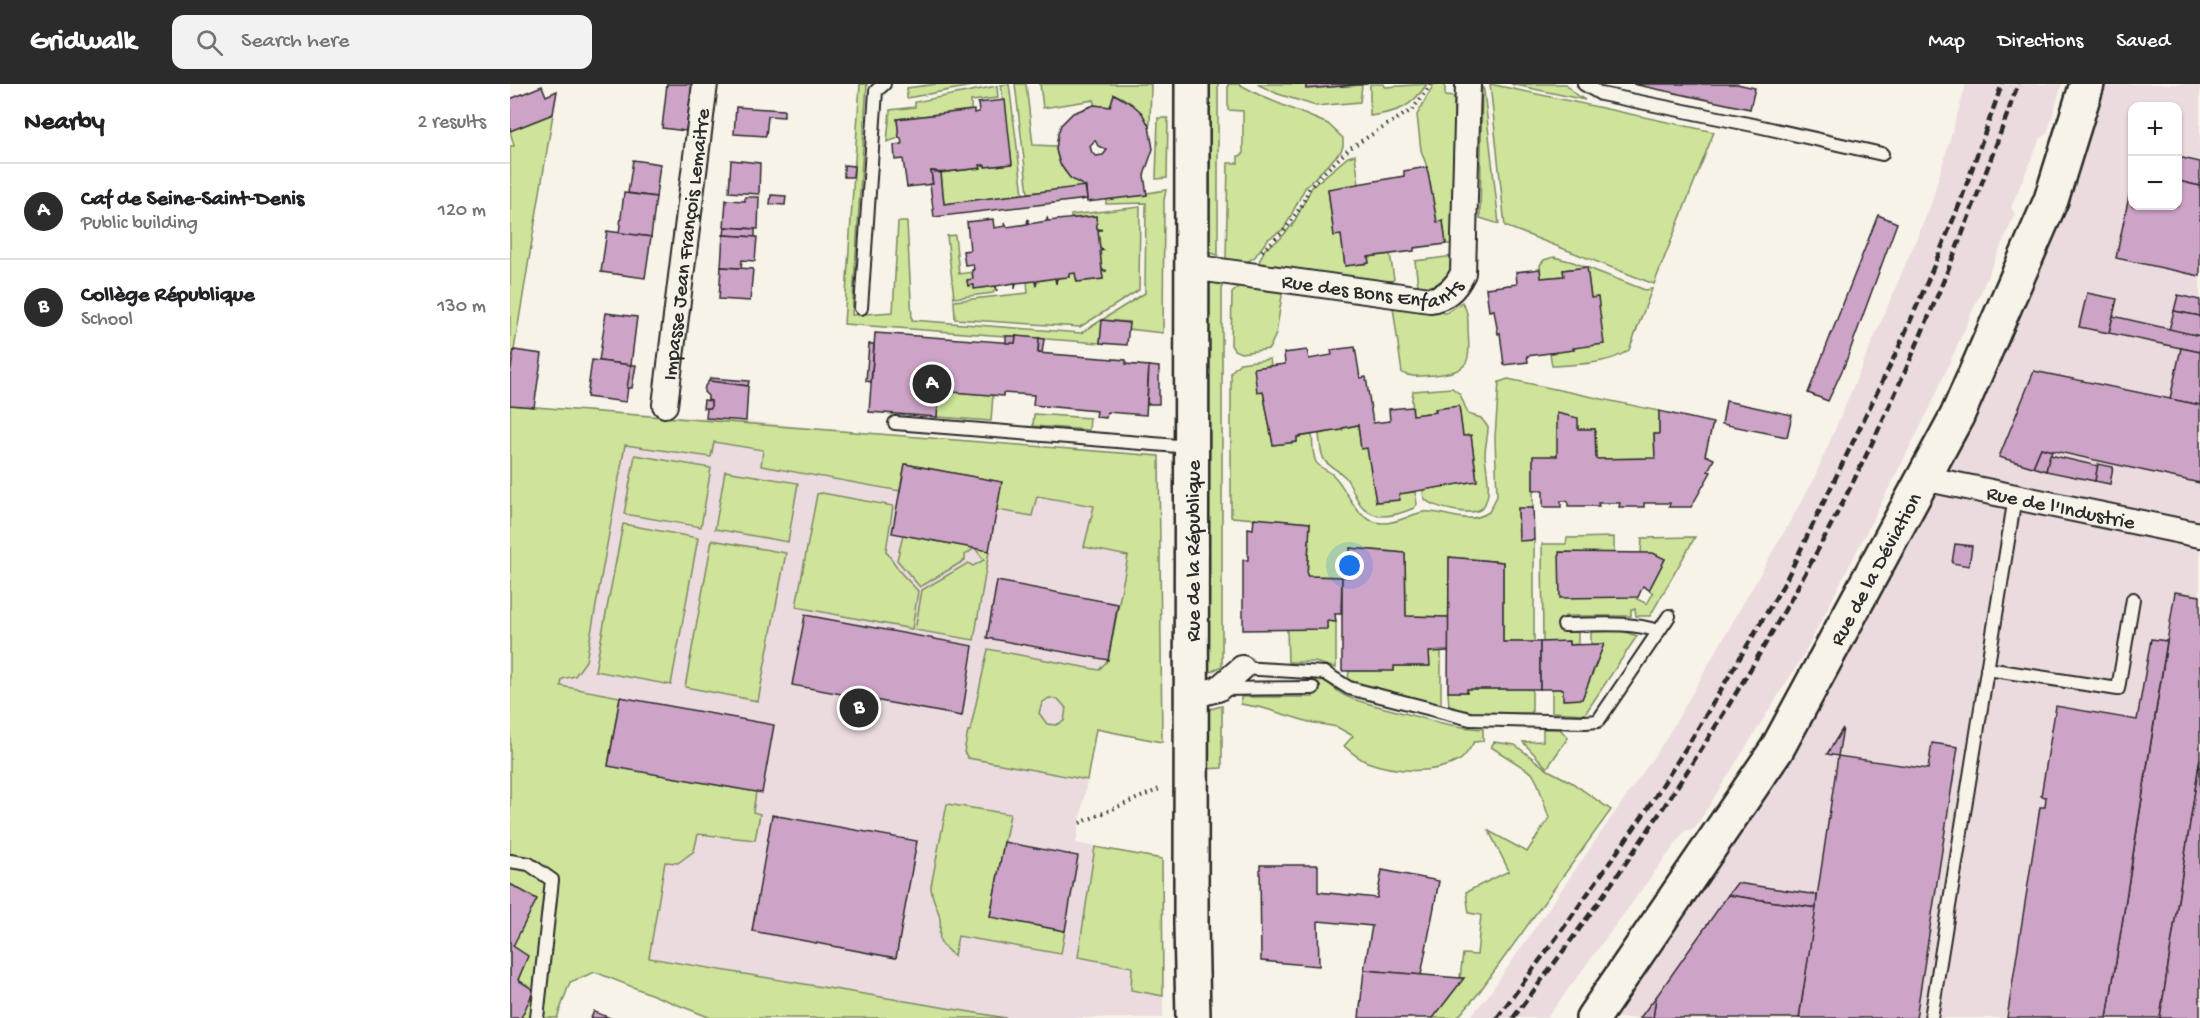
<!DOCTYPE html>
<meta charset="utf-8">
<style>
:root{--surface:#fff;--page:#f2f2f2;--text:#202124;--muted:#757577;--line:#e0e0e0;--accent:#2b2b2b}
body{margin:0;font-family:"Gochi Hand",sans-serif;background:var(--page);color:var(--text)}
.controls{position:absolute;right:18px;top:18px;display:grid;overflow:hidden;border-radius:12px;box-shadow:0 2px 4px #0004}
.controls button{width:54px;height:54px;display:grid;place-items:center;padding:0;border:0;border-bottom:2px solid var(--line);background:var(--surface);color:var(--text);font:30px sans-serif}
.you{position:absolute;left:840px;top:482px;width:21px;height:21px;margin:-15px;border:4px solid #fff;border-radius:50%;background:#1a73e8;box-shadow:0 0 0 9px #1a73e833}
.badge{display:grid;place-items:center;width:39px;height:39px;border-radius:50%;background:var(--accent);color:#fff;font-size:20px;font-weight:700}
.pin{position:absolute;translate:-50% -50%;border:3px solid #fff;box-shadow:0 2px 6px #0006}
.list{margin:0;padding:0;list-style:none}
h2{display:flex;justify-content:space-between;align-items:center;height:78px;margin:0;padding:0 24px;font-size:26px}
h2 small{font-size:20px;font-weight:400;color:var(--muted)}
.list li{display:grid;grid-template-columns:39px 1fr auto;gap:18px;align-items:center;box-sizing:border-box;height:96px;padding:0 24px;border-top:2px solid var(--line)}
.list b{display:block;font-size:22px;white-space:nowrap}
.list p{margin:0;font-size:20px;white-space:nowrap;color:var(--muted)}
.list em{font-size:20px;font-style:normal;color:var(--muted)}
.icon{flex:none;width:33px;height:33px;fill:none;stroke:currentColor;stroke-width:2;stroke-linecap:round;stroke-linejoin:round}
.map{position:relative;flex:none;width:1690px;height:934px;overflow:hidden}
header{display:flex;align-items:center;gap:36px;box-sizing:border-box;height:84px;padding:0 30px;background:var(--accent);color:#fff}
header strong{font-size:28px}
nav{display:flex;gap:33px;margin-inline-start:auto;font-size:21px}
.search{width:420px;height:54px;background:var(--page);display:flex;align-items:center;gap:15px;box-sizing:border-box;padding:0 21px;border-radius:12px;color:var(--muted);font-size:22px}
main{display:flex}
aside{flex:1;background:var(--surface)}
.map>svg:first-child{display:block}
</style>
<header>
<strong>Gridwalk</strong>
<div class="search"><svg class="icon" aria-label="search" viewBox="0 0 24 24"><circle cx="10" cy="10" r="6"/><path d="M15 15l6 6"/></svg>Search here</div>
<nav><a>Map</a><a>Directions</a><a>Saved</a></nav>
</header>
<main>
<aside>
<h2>Nearby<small>2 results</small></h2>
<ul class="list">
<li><span class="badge">A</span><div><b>Caf de Seine-Saint-Denis</b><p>Public building</p></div><em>120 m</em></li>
<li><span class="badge">B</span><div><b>Collège République</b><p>School</p></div><em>130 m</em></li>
</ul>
</aside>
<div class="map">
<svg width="1690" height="934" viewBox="0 0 1690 934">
<rect width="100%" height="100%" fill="#f7f3e8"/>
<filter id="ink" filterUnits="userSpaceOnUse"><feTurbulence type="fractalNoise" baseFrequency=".0167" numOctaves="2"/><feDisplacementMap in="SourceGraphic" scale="12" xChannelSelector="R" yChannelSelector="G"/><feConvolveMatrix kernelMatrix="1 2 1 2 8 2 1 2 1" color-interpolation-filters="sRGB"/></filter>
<g filter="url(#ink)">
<g fill="#ebdbde" fill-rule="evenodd">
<path d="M1456 0H1552L1537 50 1530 55 1501 123 1505 130 1419 326 1293 572 1185 744 1175 747 1037 934H959L977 913 1156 655 1302 399 1420 123Z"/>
<path d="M1577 0H1690V934H1083L1267 665 1447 332ZM1622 22H1668V122H1622Z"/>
<path d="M0 321 236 337 327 346 649 372 652 658 586 645 566 759 652 775 653 934H496L139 874 155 778 24 747Z"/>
</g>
<g fill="#cde49a" stroke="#7c8862" stroke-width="1.5" fill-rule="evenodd">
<path d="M350 0H357L342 231 383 228 388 138H397L402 236 571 249 635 209 636 119 596 120V116L656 106 654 116 653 249 618 245 619 238 593 236 590 259 334 240Z"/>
<path d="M427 0H472L397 14V4Z"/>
<path d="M499 0 513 110 434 120 431 89 470 84V81H475L476 83 502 80 491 1Z"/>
<path d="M505 0H516L523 61 546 62C547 83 558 94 576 103L518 109Z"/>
<path d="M530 0H641L640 39 639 42C631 27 620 16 604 10L600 23 584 21V16L533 24Z"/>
<path d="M694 0H708V171L693 167Z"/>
<path d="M718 0H729L753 13 818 40 833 54V62L831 67 795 104 774 145 758 155 744 174 736 178 716 175 718 79H728V72L733 71V27L718 26Z"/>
<path d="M747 0H796V4L852 1 850 18 806 22 768 10Z"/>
<path d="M860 0H874L875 3 917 0C901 24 888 28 860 32Z"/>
<path d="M924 0H935V12L944 13 943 160H936L933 137 927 138 917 83 911 66 907 31Z"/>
<path d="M972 0 974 7 989 140 970 134Z"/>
<path d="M980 0 1204 48 1144 200 995 142Z"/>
<path d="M1001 0H1056L1066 11 1075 16Z"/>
<path d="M487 2 488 14 461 17V26L387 35 389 54 377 58 380 26 405 23V18Z"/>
<path d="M43 30 0 290V62H4L0 47Z"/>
<path d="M648 34H658L657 94 646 95Z"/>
<path d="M845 71 849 101 818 105 824 151H831L835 182 859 179 858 173 880 170 884 195 878 199 748 180 755 165 770 155 783 140 802 103 838 73Z"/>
<path d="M630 123 629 206 570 243 445 235 444 217 518 209 517 198 525 197 526 202 527 197 545 194 546 199 547 194 559 193V190L565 189 567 198 593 195 592 187 597 186H592L590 167 594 166 590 165 588 146 592 145H587L586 132 561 134V131Z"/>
<path d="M445 151 449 190 462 188 463 195 457 196 458 202 464 201 465 205 485 202V206L483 209 444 214 437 152Z"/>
<path d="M944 172 943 185C933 194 922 210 908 201L905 177Z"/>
<path d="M1044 173 1063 178 1135 206 1142 205 1119 266C1098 281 1067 280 1042 282L1040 269 1064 266 1087 213 1081 214 1077 183 1053 186 1054 192 1031 194 1030 181 1034 176Z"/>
<path d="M712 197V582L693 592V201Z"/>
<path d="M732 199 773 205 766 250 759 265 731 269 724 266 721 261 722 209Z"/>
<path d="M952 218C958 226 958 234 958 245 960 279 961 287 924 291 911 292 903 294 892 289L883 223 936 229Z"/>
<path d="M760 275 761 282 747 308 753 307 763 361 787 358V353L802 351C803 359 802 370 806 378 810 385 819 386 824 392 840 408 844 437 872 439 890 440 905 426 921 428 942 430 959 441 979 428L987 412 985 353 989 298 998 295 1149 327V350H1144L1145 374 1086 375 1085 345H1068L1048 374 1023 373V424L1008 425 1009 456H1024V558H993V478L939 473V533L896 532 895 469 840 464V493L797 492 800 439 721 433V288L730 279Z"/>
<path d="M942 304 950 310 958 330 971 334 978 343C978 353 975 362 975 371 976 387 983 409 973 423 966 434 922 424 915 415 913 413 913 410 913 406L967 397 961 352H953L949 322 926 325V328L903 331 902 315 903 307Z"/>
<path d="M429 307 483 311 481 337 427 333Z"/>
<path d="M0 321C217 336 433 355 649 372L652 658 586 645 577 696 458 674 454 668 458 647H460L478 565 589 586 598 576 618 472 574 463 584 422 527 412 522 432 487 426 491 398 395 380 390 407 251 382 253 366 204 358 201 373 115 361 76 577 65 592 52 595 51 602 110 613 98 682 246 708 243 728 250 730 245 756 188 750 184 767 168 779 155 778 139 874 496 934H201L85 888 60 898 47 934H0ZM539 614 548 615 556 624 554 637 546 641 537 640 529 629 532 619Z"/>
<path d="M524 330 580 334 579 346 523 342Z"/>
<path d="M848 341 851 365 857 364 866 418 889 416V410L905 408 907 420 904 424C883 433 860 439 847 415 843 408 841 401 836 394 830 387 820 383 815 377 810 370 810 358 809 350Z"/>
<path d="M125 371 201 384 191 443 114 430Z"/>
<path d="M215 387 288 399 278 458 205 445Z"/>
<path d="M312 409 383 422 376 467 391 489 408 507 402 545 286 523 307 410Z"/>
<path d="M113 440 188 454 161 601 85 587Z"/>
<path d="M393 451 479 467 464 556 405 546 412 506 458 479 463 482 474 476 465 464 455 471V476L410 503 387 476Z"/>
<path d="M1104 453V469L1128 513 1127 515 1137 520 1143 509 1139 506 1155 475 1131 469 1132 454 1185 453 1140 532H1126L1125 525H1121V532H1055L1054 548H1068V560L1059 561V558H1033L1032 460H1056L1057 454Z"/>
<path d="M202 456 276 469 248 617 175 603Z"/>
<path d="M817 537 826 538V584L805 578H778L777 545 817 544Z"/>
<path d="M1112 547 1127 552 1075 630 1042 628V605H1053L1054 616 1072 615 1094 560H1081V548Z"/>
<path d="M931 567V621L838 596 839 587 884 586V582H919V568Z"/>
<path d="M803 594C820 594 823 608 838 613 852 619 868 622 883 626 912 634 943 644 973 645V657L964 658C960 664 956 672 950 676 924 691 884 688 857 678 849 675 841 668 834 662L843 652 827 643 799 638 753 624 731 620V613H803Z"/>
<path d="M957 605H1022V629L965 630 939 623 938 608H957Z"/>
<path d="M712 622V684L694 685V630L700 625Z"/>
<path d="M1033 645H1050L1058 654 1037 684 1013 658 1033 657Z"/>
<path d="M984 658 1005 661 1038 686 1061 698 1101 726 967 911 947 934H923L953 895 950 894 953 870 967 871 971 831 959 829 956 808 999 787 979 747 1017 768 1039 734 1028 700 1022 689 981 663Z"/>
<path d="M437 720 500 730 480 832 555 847 551 870 448 852 444 872C419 852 435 851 429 830 426 820 421 813 421 802Z"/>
<path d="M585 763 652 775 653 912 621 906 622 883 568 873Z"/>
</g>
<g fill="#cea3c8" stroke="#2b2b2b" stroke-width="1.5" fill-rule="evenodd">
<path d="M157 0H182L176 47 152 44Z"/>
<path d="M796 0H858L796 5Z"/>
<path d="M1123 0H1227L1245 4 1240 25Z"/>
<path d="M32 2 36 12 47 7 43 30 0 47V15Z"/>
<path d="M604 10 622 20 632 29 639 42 643 65 634 91 637 111 577 118 576 103 560 94 550 80 546 66 548 50 551 41 563 29 584 21 600 23ZM585 56 588 62 597 66 593 71 586 72 582 69 580 62Z"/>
<path d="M495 16 502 80 475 83V81H470L471 84 427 89 426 87H421L423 100 397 103 393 75 385 76 384 61 392 60 391 54H389L387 35 464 26V29L469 28 468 19Z"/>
<path d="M226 23 274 26V33L258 32 256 52 224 50Z"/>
<path d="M1668 73 1690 78V102L1668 97Z"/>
<path d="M123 76 150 80 146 113 118 109Z"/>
<path d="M221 76 250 79 249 110 219 108Z"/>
<path d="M334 81 344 82 343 93H334Z"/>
<path d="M917 83 927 138 933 137 936 160 904 164V167L858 173 859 179 835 182 831 151 824 152 818 105 894 92V87Z"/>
<path d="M421 87 431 89 434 120 575 102 577 115 424 133 420 100H423Z"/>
<path d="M1668 97 1690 102V192L1606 174 1622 98V122H1668Z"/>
<path d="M114 109 146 113 141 153 109 149Z"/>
<path d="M261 111 276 112 275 121 260 120Z"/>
<path d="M235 113H249L248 145 214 143 216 116 235 117Z"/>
<path d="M1368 131 1387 139 1335 280 1318 317 1298 309Z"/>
<path d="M586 132 587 145 592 146H588L590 165 594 166 590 167 592 186 597 187H592L593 195 567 198 565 189 559 190V193L547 194 546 200 545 194 527 197 526 202 525 197 506 199 505 205V199L486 202 487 207 485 202 464 205V201L458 202 457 196 463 195 462 186H464L463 180 455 181 453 167 460 166 457 138 483 135 484 144 496 142 495 138 497 143 517 140 518 135 519 140 537 137V133L538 137Z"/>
<path d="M215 143 245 145V153L214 151Z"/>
<path d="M97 147 141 153 135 194 91 188Z"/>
<path d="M213 151 247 153 245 177 232 176 231 184 211 183Z"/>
<path d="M211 183 243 185 240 217 209 215Z"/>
<path d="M1077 183 1081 214 1088 213 1094 260 1063 264 1064 266 1017 272 1018 278 994 281 990 249 988 250 984 226 979 227 976 204 1007 200 1006 188 1030 185 1031 194 1054 192 1053 186Z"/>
<path d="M1577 209 1607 215 1599 249 1569 243Z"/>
<path d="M1668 211 1690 216V232L1664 227Z"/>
<path d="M1664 227 1690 232V252L1659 246Z"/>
<path d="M96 229 127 233 121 281 89 277Z"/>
<path d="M1603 232 1690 252V268L1599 249Z"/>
<path d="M592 236 619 239 617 261 590 259Z"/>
<path d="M365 249 505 259 506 252 529 254 528 269 616 276V280L639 282 636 331 597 328 596 334 586 333 587 327 523 321 524 311 493 309V312L429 307 427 333 359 328Z"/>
<path d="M496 252H506L505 259H496Z"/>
<path d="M529 254 534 255 532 269H528Z"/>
<path d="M359 260H364L361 298 356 297Z"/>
<path d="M845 263 850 294 856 293 863 339 880 337 879 325 902 323 903 331 926 328 925 325 949 322 953 352 961 351 967 397 889 410 890 416 866 418 857 364 851 365 848 341 832 344V346L787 353V358L763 361 753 307 747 308 744 284 775 280 774 269 797 266 799 275 822 271 821 266Z"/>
<path d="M1671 264 1690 268V321L1660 315Z"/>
<path d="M4 266 32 270 24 323 0 321V290Z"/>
<path d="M82 276 121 281 116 318 77 313Z"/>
<path d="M121 281H126L122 304H117Z"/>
<path d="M639 282 649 283V320H637Z"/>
<path d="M1524 287 1690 321V399L1531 364 1523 383 1489 373Z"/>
<path d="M200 294 239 297 238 302 199 297Z"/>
<path d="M199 297 238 302 236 337 196 334 197 324H201V317L198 316V312L194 308 195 302Z"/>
<path d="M194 316 201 317V324H193Z"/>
<path d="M1216 317 1282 331 1277 353 1212 340Z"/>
<path d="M1149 327 1203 339 1195 371 1204 375 1198 387 1201 388 1181 423H1159L1160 419H1134V423H1109L1110 419H1088L1089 422H1058V417H1051V423H1033V406H1023V372H1047V329L1068 334V345H1085L1086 375 1145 374 1144 350H1149Z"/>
<path d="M1531 364 1542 367 1536 387 1523 383Z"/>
<path d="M1540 371 1588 382 1585 397 1536 387Z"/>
<path d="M395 380 492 398 479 467 382 449Z"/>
<path d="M1588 380 1603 383 1600 400 1585 397Z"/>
<path d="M1008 424H1023L1024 456 1009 457Z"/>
<path d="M744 434 800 439 797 492 832 493 831 530H825L826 538 817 537V545L733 546V476H738V444L743 445Z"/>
<path d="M1445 460 1462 462 1459 482 1442 479Z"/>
<path d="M840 464 895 469 896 532 939 533V567L919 568 920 582H884V587H832V493H840Z"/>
<path d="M1049 468 1143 469 1155 475 1139 506 1133 502 1128 513 1050 514Z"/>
<path d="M939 473 993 478V558H1030V605H957V608H938Z"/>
<path d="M487 497 608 520 598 576 477 554Z"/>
<path d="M1665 508 1690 512V674L1650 934H1597Z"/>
<path d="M295 531 463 562 452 632 282 601Z"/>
<path d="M1641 555 1657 557 1597 934H1497L1530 723H1535L1536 713 1531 712 1546 622 1627 636Z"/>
<path d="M1059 557V561L1094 560 1072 615 1053 616V605H1030V558Z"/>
<path d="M110 613 264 641 252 709 98 682Z"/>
<path d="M1333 644 1328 672 1317 670Z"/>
<path d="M1422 659 1448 663 1406 934H1289L1328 672 1418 685Z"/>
<path d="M1690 674V934H1650Z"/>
<path d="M262 731 407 757 386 874 242 847Z"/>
<path d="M494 758 568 772 555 847 480 833Z"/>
<path d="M750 781H808V808L867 814 872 786 929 797 911 891 854 886 862 842 808 837 809 882 751 877Z"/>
<path d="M1227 799 1307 811 1306 824 1218 811Z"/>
<path d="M0 800 27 815 3 862 18 872 8 896 24 906 11 934H0Z"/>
<path d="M1218 811 1306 824 1289 934H1143L1146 913Z"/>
<path d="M854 886 950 894H954L923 934H849Z"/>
<path d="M1146 913 1143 934H1130L1138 923Z"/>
<path d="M84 927 85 928 100 934H81Z"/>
</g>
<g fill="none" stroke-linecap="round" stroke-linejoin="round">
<defs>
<g id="lane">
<path d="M1074 0 1091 10 1243 41 1372 70"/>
<path d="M351 224 366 7 374 0"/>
<path d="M385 339 680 363"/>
<path d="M1054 541C1086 541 1118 537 1148 547"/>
<path d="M732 584 815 589 839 604 960 635 1076 638 1088 637 1159 532"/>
<path d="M1477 585 1608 605 1623 515"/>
<path d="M711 605 803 604"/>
<path d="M0 777 19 780 42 796 27 934"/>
<path d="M1421 934 1505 413"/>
</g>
<g id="street">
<path id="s1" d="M681 183 920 216C936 214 946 204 953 189L958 0"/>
<path id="s2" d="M155 321 195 0"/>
<path id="s3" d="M1413 394 1690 451"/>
<path d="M682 612 708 605 732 584"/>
</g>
<g id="secondary">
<path d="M682 0 681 840 683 934"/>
<path id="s4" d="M1083 934 1267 665 1447 332 1541 116 1577 0"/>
</g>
</defs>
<use href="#lane" stroke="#2b2b2b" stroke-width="16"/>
<use href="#street" stroke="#2b2b2b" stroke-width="28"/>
<use href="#secondary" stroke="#2b2b2b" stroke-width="38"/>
<g stroke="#2b2b2b" stroke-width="4" stroke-dasharray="1.5 4.5" stroke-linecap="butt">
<path d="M752 167 774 147 792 121 799 105 807 95 840 64 903 25 921 0"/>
<path d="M570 739 652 704"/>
</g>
<use href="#lane" stroke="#f7f3e8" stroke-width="12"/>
<use href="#street" stroke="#f7f3e8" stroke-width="24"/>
<use href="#secondary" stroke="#f7f3e8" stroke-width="33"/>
<g stroke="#2b2b2b" stroke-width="4.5" stroke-dasharray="9 4.5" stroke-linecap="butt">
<path d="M987 934 1052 846 1136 727 1181 656 1275 498 1389 263 1416 201 1450 119 1492 0"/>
<path d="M1003 934C1130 768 1245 592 1339 406 1405 275 1459 138 1508 0"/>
</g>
</g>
</g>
<g text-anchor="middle" stroke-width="4.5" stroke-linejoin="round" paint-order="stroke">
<g font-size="21" fill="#2b2b2b" stroke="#f7f3e8">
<text dy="7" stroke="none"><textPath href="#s2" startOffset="162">Impasse Jean François Lemaitre</textPath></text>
<text dy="7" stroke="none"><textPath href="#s1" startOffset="184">Rue des Bons Enfants</textPath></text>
<text dy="7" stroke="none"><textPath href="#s3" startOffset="141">Rue de l'Industrie</textPath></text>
<text transform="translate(682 467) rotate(-90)" y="7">Rue de la République</text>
<text dy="7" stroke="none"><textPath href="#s4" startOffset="531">Rue de la Déviation</textPath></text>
</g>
</g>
</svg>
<div class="controls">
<button>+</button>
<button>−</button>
</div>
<div class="you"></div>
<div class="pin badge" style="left:422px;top:300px">A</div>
<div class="pin badge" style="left:349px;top:624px">B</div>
</div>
</main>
